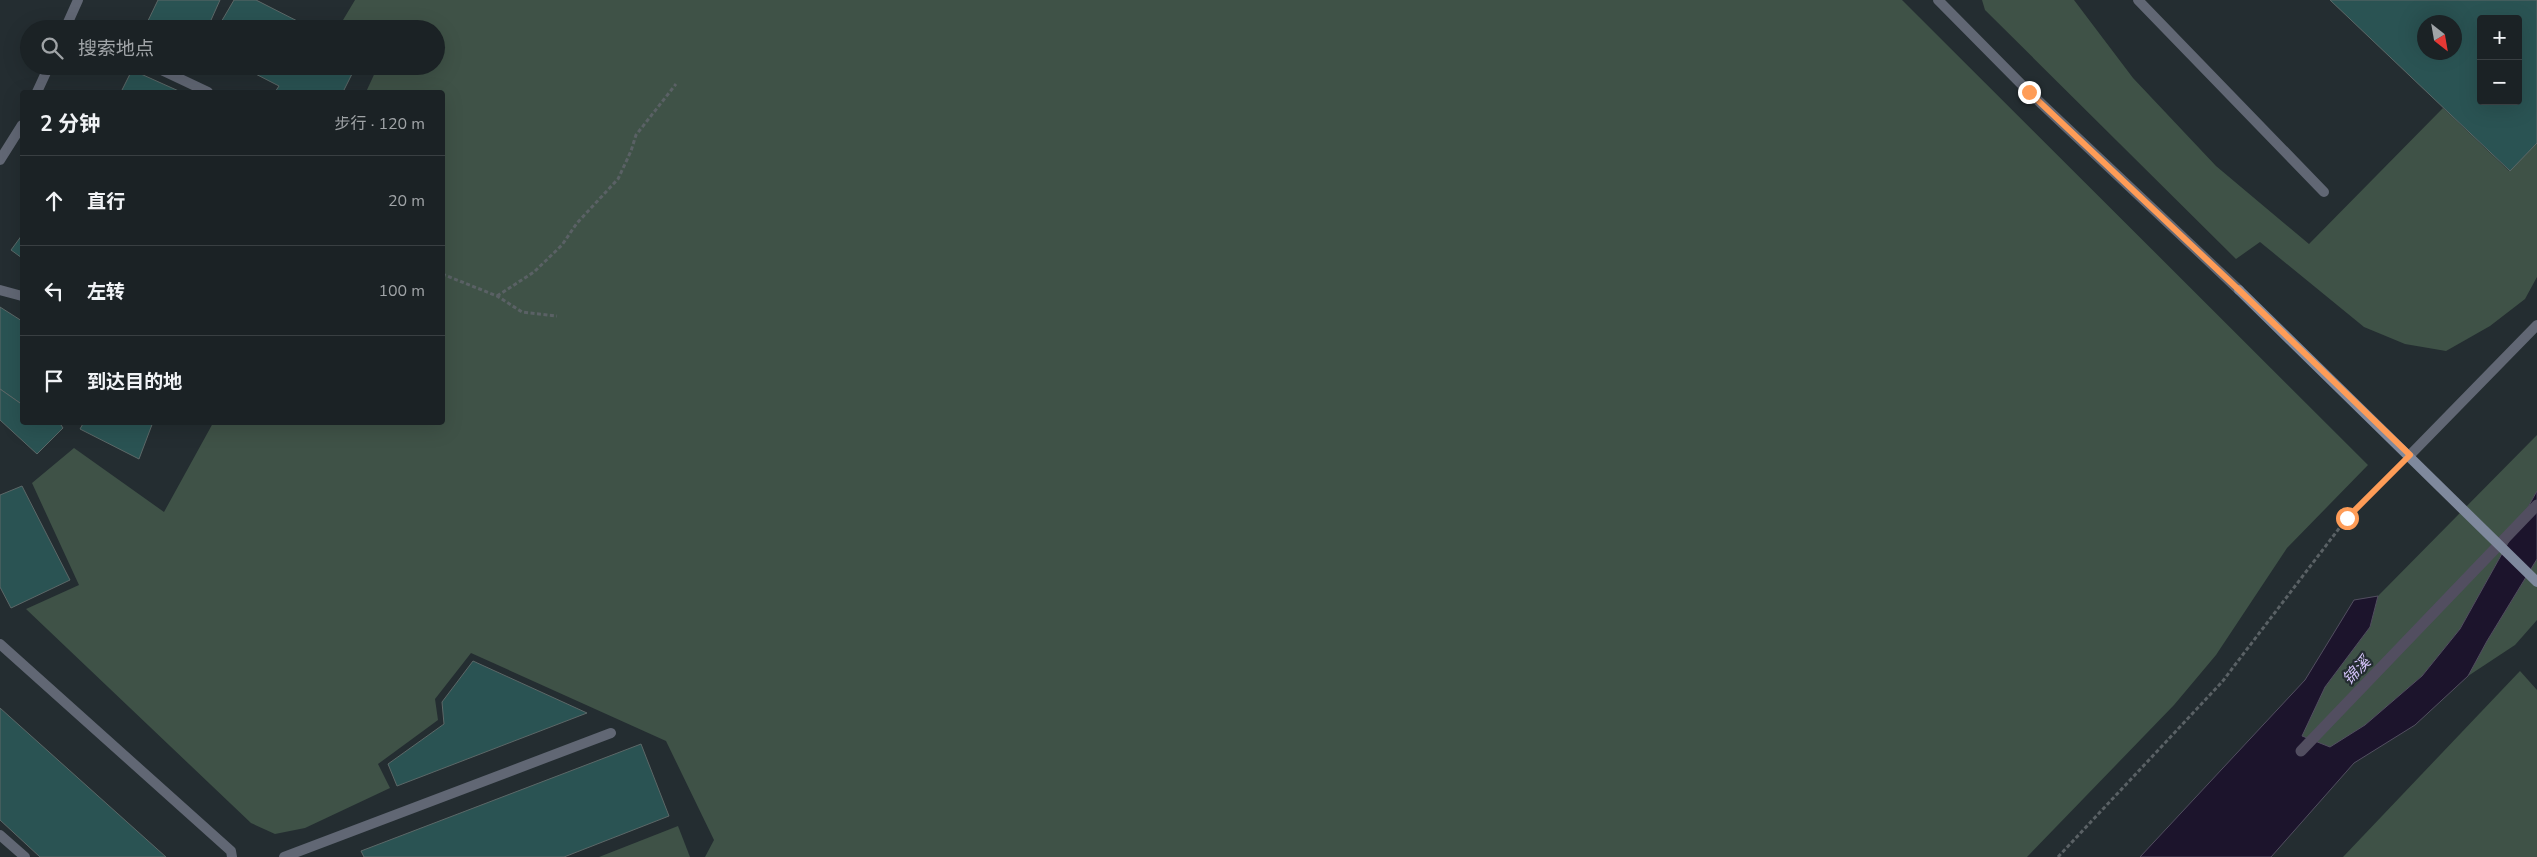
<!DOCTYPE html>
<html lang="zh">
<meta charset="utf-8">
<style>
:root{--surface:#1b2225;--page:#242a2d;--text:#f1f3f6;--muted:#a0a4a7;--line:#393f42}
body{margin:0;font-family:"Nunito Sans","Noto Sans SC",sans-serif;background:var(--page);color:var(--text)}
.controls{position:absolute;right:15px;top:15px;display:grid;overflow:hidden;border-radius:5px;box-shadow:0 5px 20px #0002}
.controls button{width:45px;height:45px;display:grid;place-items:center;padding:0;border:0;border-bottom:1px solid var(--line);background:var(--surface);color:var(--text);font:25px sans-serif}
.compass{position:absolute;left:2417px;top:15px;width:45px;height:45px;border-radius:50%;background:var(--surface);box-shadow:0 5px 20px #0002;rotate:149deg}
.stop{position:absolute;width:15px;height:15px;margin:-11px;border:4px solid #fe9c57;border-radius:50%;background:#fff}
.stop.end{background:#fe9c57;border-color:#fff;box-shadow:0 1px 5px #0008}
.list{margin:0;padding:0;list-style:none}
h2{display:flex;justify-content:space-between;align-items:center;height:65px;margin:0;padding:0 20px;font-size:21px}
h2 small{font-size:16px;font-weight:400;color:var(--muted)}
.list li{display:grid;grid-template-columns:32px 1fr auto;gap:15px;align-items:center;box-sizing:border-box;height:90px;padding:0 20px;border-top:1px solid var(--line)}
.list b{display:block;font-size:19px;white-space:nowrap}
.list em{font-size:16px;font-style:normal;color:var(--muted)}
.icon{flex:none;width:28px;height:28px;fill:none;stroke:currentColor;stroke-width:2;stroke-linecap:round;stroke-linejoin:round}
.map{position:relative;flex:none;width:2537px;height:857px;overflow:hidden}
.search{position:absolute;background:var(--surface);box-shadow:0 5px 20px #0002;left:20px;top:20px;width:425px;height:55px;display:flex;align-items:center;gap:12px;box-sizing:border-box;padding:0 18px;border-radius:28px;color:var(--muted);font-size:19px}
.panel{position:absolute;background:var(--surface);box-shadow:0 5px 20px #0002;left:20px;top:90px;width:425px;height:335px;border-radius:5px}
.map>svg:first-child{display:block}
</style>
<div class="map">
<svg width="2537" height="857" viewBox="0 0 2537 857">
<rect width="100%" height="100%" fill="#242d31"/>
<g fill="#3f5247">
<path d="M355 0H1902L2368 465 2287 548 2216 655 2174 705 2027 857H705L714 840 666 741 471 653 435 699 438 720 378 764 390 788 305 828 275 834 251 823 26 609 79 585 32 483 74 448 164 512 213 423 442 422V92H366L378 66H436V29H347L340 25Z"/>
<path d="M1982 0H2074L2133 78 2216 166 2309 244 2443 108 2509 171 2537 143V277L2525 299 2490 326 2446 351 2405 344 2364 327 2260 242 2236 259 1985 10Z"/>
<path d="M2537 435V491L2460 629 2422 676 2365 725 2330 748 2301 736 2325 687 2370 627 2378 596Z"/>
<path d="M2537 559V620L2515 645 2468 676 2487 641Z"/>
<path d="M2520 671 2537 690V857H2343Z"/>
<path d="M678 826 690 857H599Z"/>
</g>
<path fill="#1c142c" stroke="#524e60" d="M2537 491V559L2487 641 2468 676 2415 725 2354 763 2271 857H2140L2305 680 2354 600 2378 596 2370 627 2325 687 2302 736 2330 747 2365 725 2422 676 2460 629Z"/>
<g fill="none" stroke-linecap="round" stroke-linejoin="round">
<path stroke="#524e60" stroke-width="11" d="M2301 751 2537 505"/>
</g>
<g fill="#2a5353" stroke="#5c6868" fill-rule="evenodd">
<path d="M158 0H220L207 29H144Z"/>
<path d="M234 0H256L313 29H217Z"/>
<path d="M2330 0H2537V143L2510 171ZM2481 19H2518V101H2481ZM2424 22H2454V52H2424Z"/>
<path d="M240 66H356L343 92H275L279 86Z"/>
<path d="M132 70 181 92H121Z"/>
<path d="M22 235V258L11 250Z"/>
<path d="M0 307 22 321V399L20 403 0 389Z"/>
<path d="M0 389 20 403 22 399V422H59L63 428 37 454 0 420Z"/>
<path d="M84 422H153L139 459 80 429Z"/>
<path d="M22 486 70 580 11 608 0 587V495Z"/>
<path d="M473 661 587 713 397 786 388 764 444 724 442 702Z"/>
<path d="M0 708 166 857H40L0 820Z"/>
<path d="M641 744 669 816 564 857H364L361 851Z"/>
</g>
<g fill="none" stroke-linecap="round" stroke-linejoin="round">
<g stroke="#5a6165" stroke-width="3" stroke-dasharray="4 2.5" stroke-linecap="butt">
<path d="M442 274 497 296 522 312 557 316"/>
<path d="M497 296 534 272 562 245 577 223 618 179 631 151 636 135 676 84"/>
<path d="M2058 857 2222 682 2347 518 2392 473"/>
</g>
<g stroke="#616774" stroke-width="10">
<path d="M2138 0 2324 192"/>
<path d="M153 66 208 92"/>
<path d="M0 290 22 296"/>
<path d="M0 644 231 851 232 857"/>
<path d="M0 835 25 857"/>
<path d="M284 857 611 733"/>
</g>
<g stroke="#616774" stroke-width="10">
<path d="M1938 0 2029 92 2239 290"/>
<path d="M65 29 78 0"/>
<path d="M37 92 49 66"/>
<path d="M0 160 22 125"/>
<path d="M2410 455 2537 325"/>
</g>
<path stroke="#7f899d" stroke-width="10" d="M2239 290 2537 582"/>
</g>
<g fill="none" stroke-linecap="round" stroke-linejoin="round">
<path stroke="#fe9c57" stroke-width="6" d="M2029 92 2239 290 2410 455 2347 518"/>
</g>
<g text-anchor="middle" stroke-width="4.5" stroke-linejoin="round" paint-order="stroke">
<g font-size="16" font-style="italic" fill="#d2c1f7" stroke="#242d31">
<text transform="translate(2356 670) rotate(-46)" y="6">锦溪</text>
</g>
</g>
</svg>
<div class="controls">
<button>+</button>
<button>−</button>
</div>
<svg class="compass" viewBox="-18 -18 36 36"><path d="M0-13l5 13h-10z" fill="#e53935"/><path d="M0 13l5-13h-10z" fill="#a0a4a7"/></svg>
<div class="stop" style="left:2347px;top:518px"></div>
<div class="stop end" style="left:2029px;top:92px"></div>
<div class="search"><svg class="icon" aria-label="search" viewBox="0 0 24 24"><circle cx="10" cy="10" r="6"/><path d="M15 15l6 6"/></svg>搜索地点</div>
<section class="panel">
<h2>2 分钟<small>步行 · 120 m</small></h2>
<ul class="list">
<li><svg class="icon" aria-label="ahead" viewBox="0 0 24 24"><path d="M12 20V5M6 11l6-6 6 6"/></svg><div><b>直行</b></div><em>20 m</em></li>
<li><svg class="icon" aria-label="left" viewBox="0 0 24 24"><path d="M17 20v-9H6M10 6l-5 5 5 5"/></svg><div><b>左转</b></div><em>100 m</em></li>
<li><svg class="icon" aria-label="arrive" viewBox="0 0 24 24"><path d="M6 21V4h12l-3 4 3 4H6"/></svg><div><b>到达目的地</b></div></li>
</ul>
</section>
</div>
